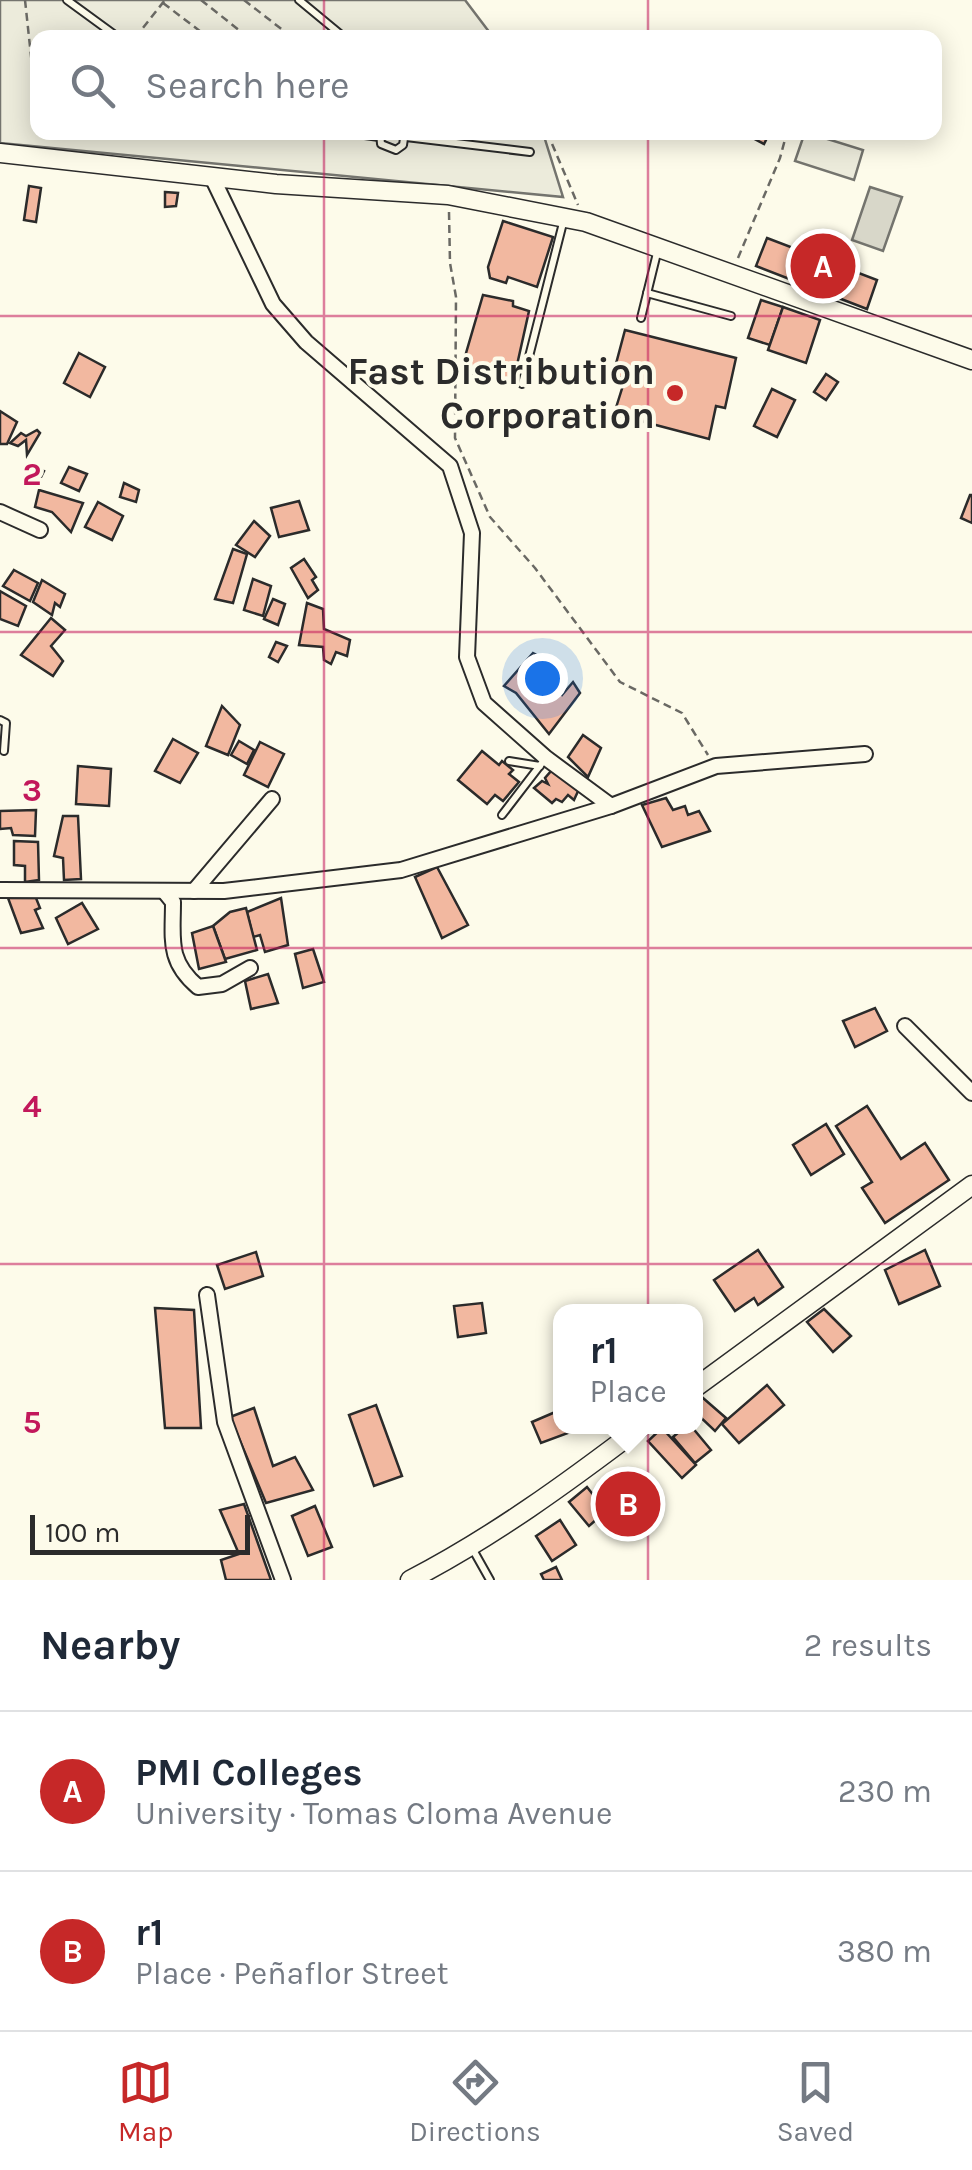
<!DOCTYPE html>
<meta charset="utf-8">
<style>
:root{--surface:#fff;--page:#f6f6f7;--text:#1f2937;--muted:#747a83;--line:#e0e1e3;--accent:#c62828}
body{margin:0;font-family:Karla,sans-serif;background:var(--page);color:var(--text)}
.scale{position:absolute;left:30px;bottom:25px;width:220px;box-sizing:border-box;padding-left:10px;border:5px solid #2b2b2b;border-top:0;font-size:28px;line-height:35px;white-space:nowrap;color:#2b2b2b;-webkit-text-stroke:8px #fdfbea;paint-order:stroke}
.you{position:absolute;left:542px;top:678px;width:35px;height:35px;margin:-25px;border:8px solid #fff;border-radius:50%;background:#1a73e8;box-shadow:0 0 0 15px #1a73e833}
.badge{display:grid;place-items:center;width:65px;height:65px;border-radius:50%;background:var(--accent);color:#fff;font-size:32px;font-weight:700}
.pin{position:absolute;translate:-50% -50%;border:5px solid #fff;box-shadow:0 2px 10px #0006}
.popup{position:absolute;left:553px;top:1304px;width:150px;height:130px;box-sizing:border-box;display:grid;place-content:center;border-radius:20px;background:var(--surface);filter:drop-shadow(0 2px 8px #0005);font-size:32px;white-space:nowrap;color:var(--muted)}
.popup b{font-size:38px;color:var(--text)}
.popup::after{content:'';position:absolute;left:50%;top:100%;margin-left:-20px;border:20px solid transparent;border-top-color:var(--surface)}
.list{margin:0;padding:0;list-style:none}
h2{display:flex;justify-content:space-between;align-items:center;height:130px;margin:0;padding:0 40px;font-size:42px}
h2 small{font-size:32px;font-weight:400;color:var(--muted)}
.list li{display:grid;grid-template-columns:65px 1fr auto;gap:30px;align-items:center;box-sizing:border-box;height:160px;padding:0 40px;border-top:2px solid var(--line)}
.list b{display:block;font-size:38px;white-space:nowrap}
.list p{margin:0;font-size:32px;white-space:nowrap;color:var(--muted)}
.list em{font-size:32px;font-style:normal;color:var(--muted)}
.icon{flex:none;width:55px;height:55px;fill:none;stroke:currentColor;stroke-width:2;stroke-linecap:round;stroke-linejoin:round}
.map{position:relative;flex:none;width:972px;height:1580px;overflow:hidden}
.search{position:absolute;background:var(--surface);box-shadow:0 5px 25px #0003;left:30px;right:30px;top:30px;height:110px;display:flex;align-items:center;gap:25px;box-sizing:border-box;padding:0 35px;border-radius:20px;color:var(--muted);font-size:38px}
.sheet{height:450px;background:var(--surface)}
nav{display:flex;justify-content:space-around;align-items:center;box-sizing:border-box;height:140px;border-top:2px solid var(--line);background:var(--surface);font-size:28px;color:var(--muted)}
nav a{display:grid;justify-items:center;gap:5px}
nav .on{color:var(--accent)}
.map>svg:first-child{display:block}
</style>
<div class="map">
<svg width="972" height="1580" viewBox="0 0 972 1580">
<rect width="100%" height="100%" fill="#fdfbea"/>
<g fill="#ecebdb" stroke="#74746e" stroke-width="2.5">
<path d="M0 0H465L493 37 38 38V132L543 133 563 197 0 143Z"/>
<path d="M805 132 863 150 854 180 795 161Z"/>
</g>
<path fill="#d8d7c9" stroke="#74746e" stroke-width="2.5" d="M870 187 902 197 883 251 852 240Z"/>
<g fill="#f2b8a0" stroke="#2b2b2b" stroke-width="2.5">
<path d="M748 132H770L764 144 747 135Z"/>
<path d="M29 186 41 188 36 222 24 220Z"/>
<path d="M165 192 178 193 176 206 165 207Z"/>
<path d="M503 221 553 237 537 287 508 277 506 283 490 278 488 267Z"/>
<path d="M767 238 877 280 867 309 756 266Z"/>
<path d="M483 295 513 301V306L529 311 513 383 468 373 464 360Z"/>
<path d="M761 300 783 307 770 345 748 338Z"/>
<path d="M783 307 820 320 806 363 768 350Z"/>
<path d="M625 330 736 358 725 408 716 406 709 439 614 414 625 379 613 375Z"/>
<path d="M79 353 105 367 90 397 64 383Z"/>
<path d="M826 374 838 382 826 400 814 392Z"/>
<path d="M772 389 795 400 777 437 754 426Z"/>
<path d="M0 411 17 422 7 444H0Z"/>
<path d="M37 430 40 433 27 455 26 440 18 446 10 443 21 433 26 436Z"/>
<path d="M32 465 44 471 37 485 24 479Z"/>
<path d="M69 467 87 474 79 491 61 483Z"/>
<path d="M124 483 139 490 136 502 120 497Z"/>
<path d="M39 490 83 503 71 532 52 512 35 507Z"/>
<path d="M970 495H972V523L961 518Z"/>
<path d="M299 501 309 530 279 537 271 508Z"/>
<path d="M98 502 123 516 112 540 85 527Z"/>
<path d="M254 521 270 536 255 557 236 545Z"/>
<path d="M233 549 247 554 233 603 215 599Z"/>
<path d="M304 559 316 577 312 580 318 590 308 598 291 568Z"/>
<path d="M14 570 38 583 30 601 3 586Z"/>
<path d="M253 579 271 586 263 616 244 610Z"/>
<path d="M42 580 65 594 60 607 55 603 52 615 33 602Z"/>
<path d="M0 591 26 606 18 626 0 619Z"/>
<path d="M273 599 285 604 278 625 264 619Z"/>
<path d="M307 603 323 609 324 629 350 640 347 656 336 652 331 664 324 660 323 647 299 645Z"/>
<path d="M51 618 65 630 51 646 63 661 53 676 21 655Z"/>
<path d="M276 642 287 646 278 662 269 657Z"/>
<path d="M533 653 562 668 548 683 562 695 573 682 580 693 549 734 516 693 504 686Z"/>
<path d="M222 706 240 725 228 755 206 746Z"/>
<path d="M583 735 601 748 588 777 568 757Z"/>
<path d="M173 739 198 753 180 783 155 771Z"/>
<path d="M239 741 254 750 247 764 231 755Z"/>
<path d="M260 742 284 754 268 787 244 775Z"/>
<path d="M482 751 499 765 502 761 513 770 509 774 519 782 503 801 495 795 487 804 458 780Z"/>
<path d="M78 766 111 769 109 806 76 804Z"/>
<path d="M552 770 579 789 574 800 568 795 562 802 556 799 552 803 534 788 542 781 548 784 545 778Z"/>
<path d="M666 798 673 810 685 806 688 815 699 811 710 831 662 847 642 805Z"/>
<path d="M36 810 35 836 13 835 11 828 0 829V811Z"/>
<path d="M63 816H78L81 879 64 880 63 858 54 856Z"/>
<path d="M14 841 38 842 39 880 25 882V866L14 865Z"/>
<path d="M437 867 468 925 442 938 415 877Z"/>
<path d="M8 898H36L40 908 35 910 43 928 21 933Z"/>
<path d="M281 898 288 945 265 952 260 935 253 937 247 912Z"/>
<path d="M82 903 98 929 68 944 56 918Z"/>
<path d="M246 908 257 950 225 959 213 926 230 912Z"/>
<path d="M213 926 226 962 199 969 192 933Z"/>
<path d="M313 949 324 982 303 988 295 954Z"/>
<path d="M268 974 278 1003 251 1009 245 981Z"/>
<path d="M875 1008 887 1031 855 1047 843 1021Z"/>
<path d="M867 1106 901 1159 925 1143 949 1180 885 1223 862 1188 872 1182 836 1126Z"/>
<path d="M826 1124 844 1154 811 1175 793 1145Z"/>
<path d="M758 1250 783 1287 758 1305 754 1298 735 1311 714 1280Z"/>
<path d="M925 1250 940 1286 899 1304 885 1270Z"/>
<path d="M256 1252 263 1276 225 1289 217 1265Z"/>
<path d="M482 1303 486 1333 458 1337 454 1306Z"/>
<path d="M155 1308 194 1310 201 1428H165Z"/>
<path d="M824 1309 851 1336 833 1352 807 1322Z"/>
<path d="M767 1385 784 1405 739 1443 722 1424Z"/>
<path d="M703 1398 726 1418 715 1431 696 1413V1406Z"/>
<path d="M376 1405 402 1476 374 1486 349 1415Z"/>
<path d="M254 1408 273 1466 295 1457 313 1490 266 1503 230 1417Z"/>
<path d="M560 1410V1426H575L576 1430 541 1443 532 1422Z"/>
<path d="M686 1426H691L711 1450 695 1463 673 1437Z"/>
<path d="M662 1428 696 1465 682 1478 648 1441Z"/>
<path d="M630 1480 653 1504 627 1529 604 1505Z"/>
<path d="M587 1487 606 1511 589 1526 569 1502Z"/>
<path d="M244 1504 271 1580H226L221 1560 239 1554 220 1510Z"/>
<path d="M315 1506 332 1547 308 1556 292 1516Z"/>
<path d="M560 1520 576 1545 552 1561 536 1536Z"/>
<path d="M556 1567 562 1580H544L541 1574Z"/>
</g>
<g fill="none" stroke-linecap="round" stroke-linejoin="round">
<defs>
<g id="lane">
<path d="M67 0 119 38"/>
<path d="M299 0 345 38"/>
<path d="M343 132 379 137"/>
<path d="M380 132 381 144 396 150 403 145 405 132"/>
<path d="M406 137 530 152"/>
<path d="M647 293 731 316"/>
<path d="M641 318 658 249"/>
<path d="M522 384 564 219"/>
<path d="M0 720 6 723 4 751"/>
<path d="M509 761 540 766"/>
<path d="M502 815 545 759"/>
<path d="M472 1548 490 1580"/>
</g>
<g id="street">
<path d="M212 177 273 304 306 342 450 466 472 533 467 657 484 703 546 758 611 806"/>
<path d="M0 512 40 530"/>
<path d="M0 890 224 891 401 870 611 806 716 766 865 754"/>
<path d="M164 891 173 902C173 939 167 961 198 987L222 984 250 968"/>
<path d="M194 891 272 799"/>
<path d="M905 1026 972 1093"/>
<path d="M207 1295 225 1422 283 1580"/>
</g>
<g id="secondary">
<path d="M0 153 276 184 448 195 586 222 972 360"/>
<path d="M696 1387 972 1185"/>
<path d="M410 1580C493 1537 567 1483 642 1426"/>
</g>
</defs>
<use href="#lane" stroke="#2b2b2b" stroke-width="10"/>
<use href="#street" stroke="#2b2b2b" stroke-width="18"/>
<use href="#secondary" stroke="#2b2b2b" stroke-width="21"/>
<g stroke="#6a6964" stroke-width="2.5" stroke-dasharray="8 5" stroke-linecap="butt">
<path d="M25 0 35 93"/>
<path d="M201 0 249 38"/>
<path d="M244 0 293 38"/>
<path d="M163 3 209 38"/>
<path d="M135 38 165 0"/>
<path d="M547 132 578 205"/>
<path d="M449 212 450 263 456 297 455 438 490 517 535 568 620 682 682 713 708 755"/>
<path d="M738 258 780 158 787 132"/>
</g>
<use href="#lane" stroke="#fdfbea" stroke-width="6"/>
<use href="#street" stroke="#fdfbea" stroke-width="14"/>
<use href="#secondary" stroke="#fdfbea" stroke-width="18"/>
</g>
<path fill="none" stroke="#c2185b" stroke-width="2.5" stroke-opacity="0.55" d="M324 0V38M648 0V38M324 132V1580M648 132V1580M0 316H972M0 632H972M0 948H972M0 1264H972"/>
<circle fill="#c62828" stroke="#fdfbea" stroke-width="4" cx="675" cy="393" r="10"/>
<g text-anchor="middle" stroke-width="8" stroke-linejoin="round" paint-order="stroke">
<g font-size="38" font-weight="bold" fill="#2b2b2b" stroke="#fdfbea" text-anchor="end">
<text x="655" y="384">Fast Distribution<tspan x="655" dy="44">Corporation</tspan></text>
</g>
</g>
<g font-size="32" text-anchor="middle" font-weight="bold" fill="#c2185b" stroke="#fdfbea" stroke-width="8" stroke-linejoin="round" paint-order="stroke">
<text x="32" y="485">2</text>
<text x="32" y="801">3</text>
<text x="32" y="1117">4</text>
<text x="32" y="1433">5</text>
</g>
</svg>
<div class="scale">100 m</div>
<div class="you"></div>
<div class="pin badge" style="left:823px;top:266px">A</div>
<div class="pin badge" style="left:628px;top:1504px">B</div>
<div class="popup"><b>r1</b>Place</div>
<div class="search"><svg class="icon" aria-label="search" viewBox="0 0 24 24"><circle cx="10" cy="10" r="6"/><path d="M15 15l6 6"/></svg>Search here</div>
</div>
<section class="sheet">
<h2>Nearby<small>2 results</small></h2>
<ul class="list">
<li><span class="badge">A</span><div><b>PMI Colleges</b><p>University · Tomas Cloma Avenue</p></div><em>230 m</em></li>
<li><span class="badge">B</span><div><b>r1</b><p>Place · Peñaflor Street</p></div><em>380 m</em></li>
</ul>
</section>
<nav>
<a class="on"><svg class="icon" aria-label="map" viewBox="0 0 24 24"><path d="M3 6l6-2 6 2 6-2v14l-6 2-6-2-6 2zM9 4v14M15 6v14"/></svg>Map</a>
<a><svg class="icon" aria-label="directions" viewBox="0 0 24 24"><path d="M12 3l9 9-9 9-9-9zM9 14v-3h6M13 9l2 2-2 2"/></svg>Directions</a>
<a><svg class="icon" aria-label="saved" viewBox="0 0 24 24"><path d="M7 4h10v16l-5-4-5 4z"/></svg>Saved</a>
</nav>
